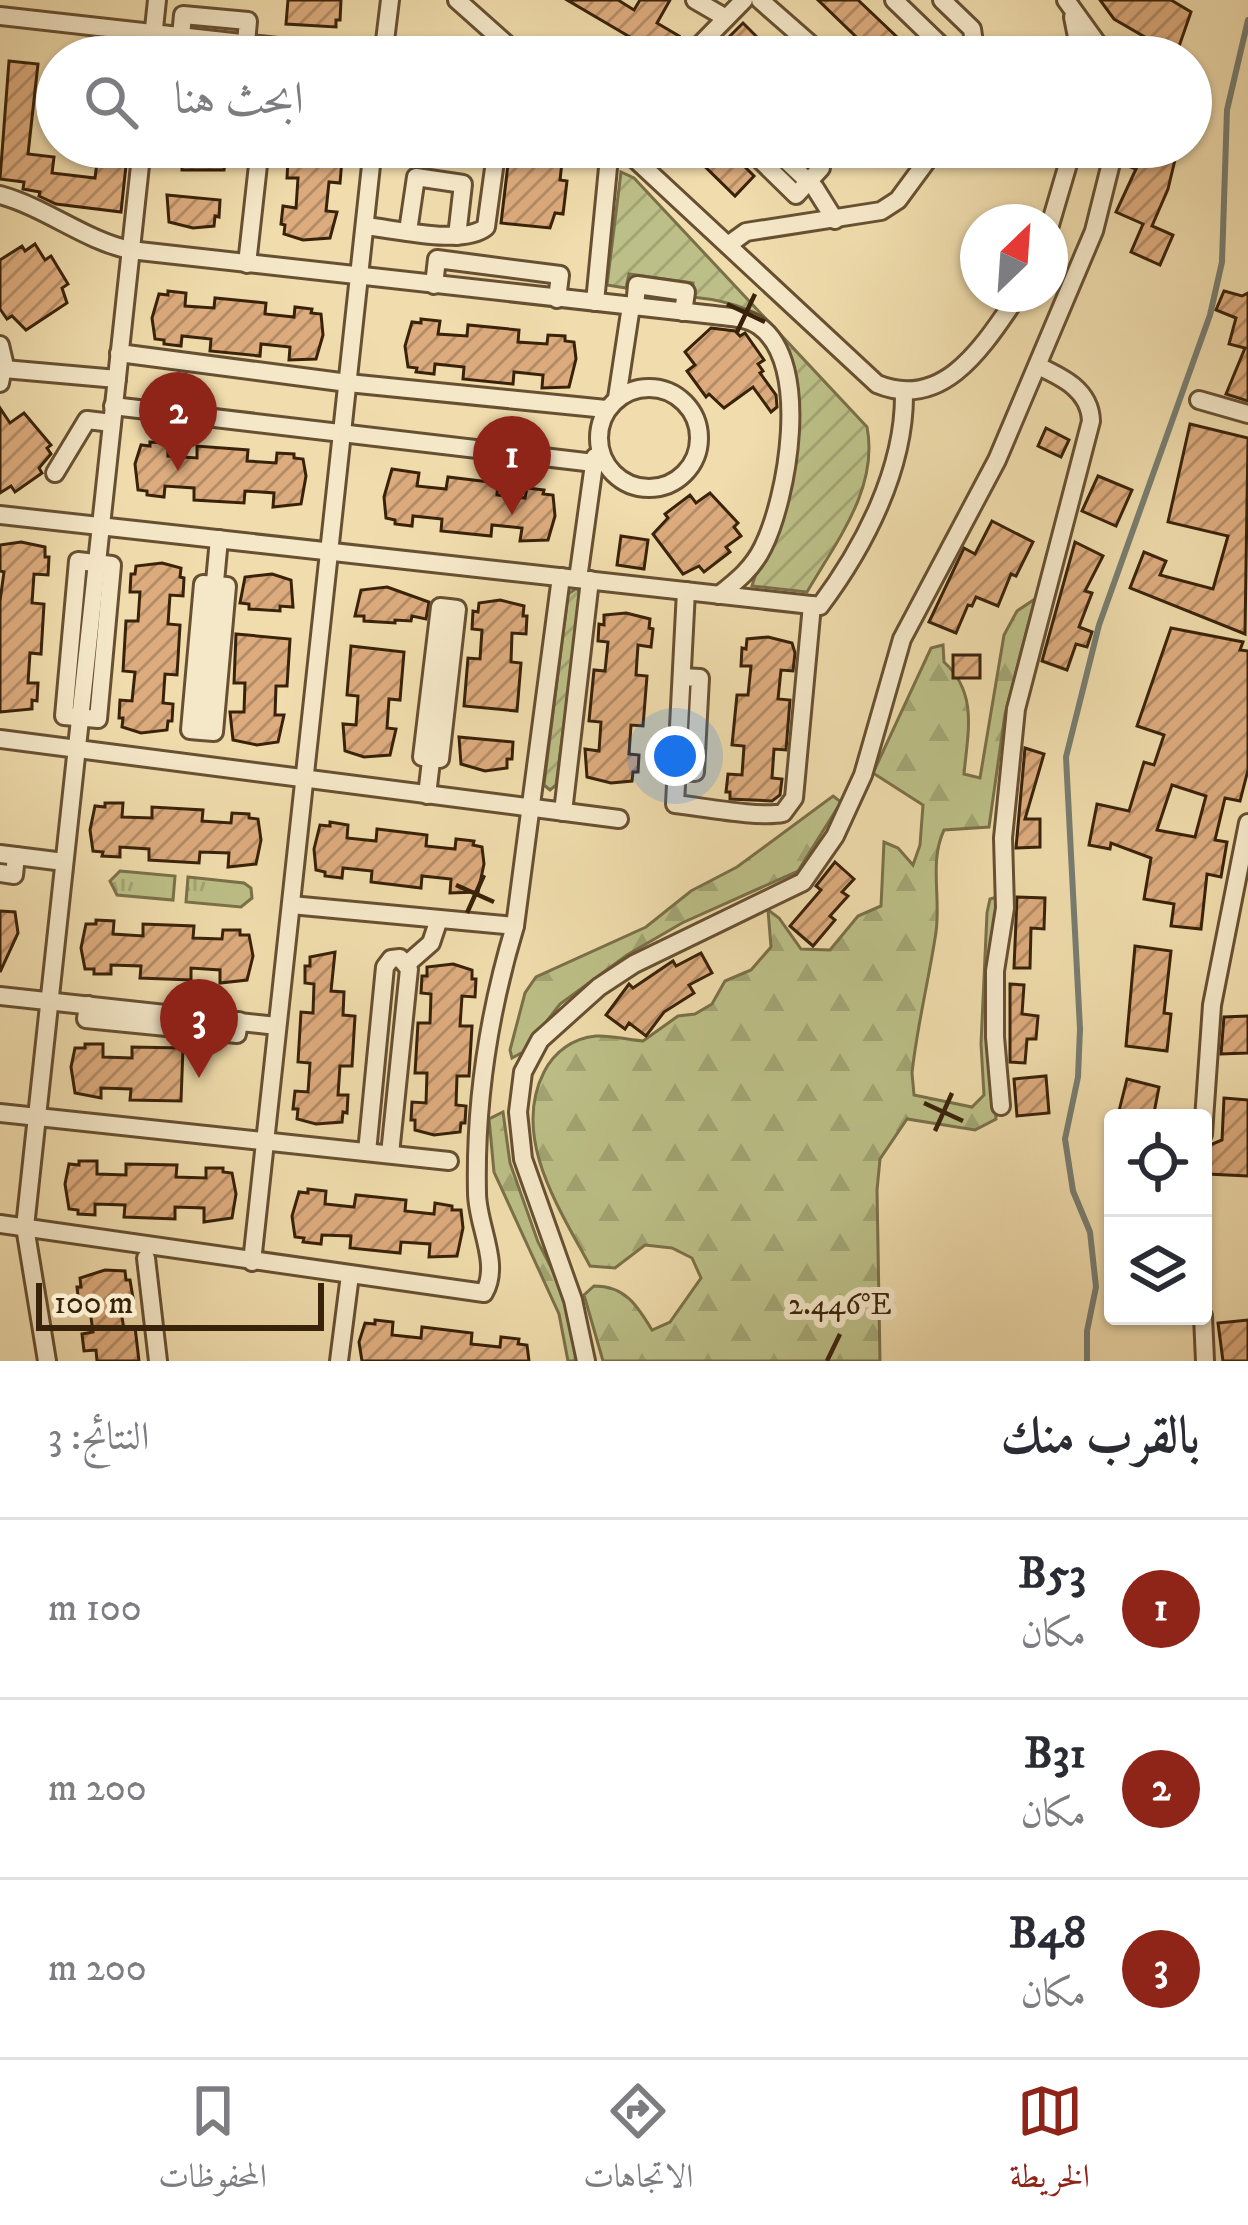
<!DOCTYPE html>
<html lang="ar">
<meta charset="utf-8">
<style>
:root{--surface:#fff;--page:#f7f7f7;--text:#2b2b33;--muted:#7c7c81;--line:#e1e1e2;--accent:#8f2418}
body{margin:0;font-family:"IM FELL DW Pica",Amiri,serif;background:var(--page);color:var(--text);direction:rtl}
.controls{position:absolute;right:36px;bottom:36px;display:grid;overflow:hidden;border-radius:12px;box-shadow:0 3px 9px #0004}
.controls button{width:108px;height:108px;display:grid;place-items:center;padding:0;border:0;border-bottom:3px solid var(--line);background:var(--surface);color:var(--text);font:60px sans-serif}
.compass{position:absolute;left:960px;top:204px;width:108px;height:108px;border-radius:50%;background:var(--surface);box-shadow:0 3px 9px #0004;rotate:25deg}
.scale{position:absolute;left:36px;bottom:30px;width:288px;box-sizing:border-box;padding-left:12px;border:6px solid #39220a;border-top:0;font-size:33px;line-height:42px;white-space:nowrap;color:#39220a;-webkit-text-stroke:9px #f5e8c9;paint-order:stroke}
.you{position:absolute;left:675px;top:756px;width:42px;height:42px;margin:-30px;border:9px solid #fff;border-radius:50%;background:#1a73e8;box-shadow:0 0 0 18px #1a73e833}
.badge{display:grid;place-items:center;width:78px;height:78px;border-radius:50%;background:var(--accent);color:#fff;font-size:39px;font-weight:700}
.pin{position:absolute;translate:-50% -99px;filter:drop-shadow(0 3px 6px #0008)}
.pin::after{content:'';position:absolute;top:63px;width:42px;height:36px;background:inherit;clip-path:polygon(0 0,100% 0,50% 100%)}
.list{margin:0;padding:0;list-style:none}
h2{display:flex;justify-content:space-between;align-items:center;height:156px;margin:0;padding:0 48px;font-size:51px}
h2 small{font-size:39px;font-weight:400;color:var(--muted)}
.list li{display:grid;grid-template-columns:78px 1fr auto;gap:36px;align-items:center;box-sizing:border-box;height:180px;padding:0 48px;border-top:3px solid var(--line)}
.list b{display:block;font-size:45px;white-space:nowrap}
.list p{margin:0;font-size:39px;white-space:nowrap;color:var(--muted)}
.list em{font-size:39px;font-style:normal;color:var(--muted)}
.icon{flex:none;width:66px;height:66px;fill:none;stroke:currentColor;stroke-width:2;stroke-linecap:round;stroke-linejoin:round}
.map{position:relative;flex:none;width:1248px;height:1361px;overflow:hidden;direction:ltr}
.search{position:absolute;background:var(--surface);box-shadow:0 3px 9px #0004;left:36px;right:36px;top:36px;height:132px;display:flex;align-items:center;gap:30px;box-sizing:border-box;padding:0 42px;border-radius:66px;color:var(--muted);font-size:45px}
.sheet{height:696px;background:var(--surface)}
nav{display:flex;justify-content:space-around;align-items:center;box-sizing:border-box;height:168px;border-top:3px solid var(--line);background:var(--surface);font-size:33px;color:var(--muted)}
nav a{display:grid;justify-items:center;gap:6px}
nav .on{color:var(--accent)}
.map>svg:first-child{display:block}
</style>
<div class="map">
<svg width="1248" height="1361" viewBox="0 0 1248 1361">
<defs>
<pattern id="grass-tufts" width="24" height="20" patternUnits="userSpaceOnUse" patternTransform="scale(3)"><rect width="24" height="20" fill="#bcbf87"/><path d="M3 7l-1-3M5 7V3M7 7l1-3M15 17l-1-3M17 17v-4M19 17l1-3" fill="none" stroke="#a2a473"/></pattern>
<pattern id="forest-firs" width="22" height="20" patternUnits="userSpaceOnUse" patternTransform="scale(3)"><rect width="22" height="20" fill="#bcbf87"/><path d="M5 1l3.5 6h-7zM16 11l3.5 6h-7z" fill="#a2a473"/></pattern>
<pattern id="garden-furrows" width="10" height="10" patternUnits="userSpaceOnUse" patternTransform="scale(3)"><rect width="10" height="10" fill="#bcbf87"/><path d="M-1 1l2-2M0 10L10 0M9 11l2-2" fill="none" stroke="#a2a473"/></pattern>
<pattern id="building-hatch" width="6" height="6" patternUnits="userSpaceOnUse" patternTransform="scale(3)"><rect width="6" height="6" fill="#ddac7e"/><path d="M-1 1l2-2M0 6l6-6M5 7l2-2" fill="none" stroke="#b48c65"/></pattern>
</defs>
<rect width="100%" height="100%" fill="#f0dcac"/>
<filter id="stains"><feTurbulence type="fractalNoise" baseFrequency=".00167" numOctaves="4"/><feColorMatrix values="0 0 0 0 .2 0 0 0 0 .09 0 0 0 0 .02 0 0 0 .5 -.17"/></filter>
<radialGradient id="worn" r=".72"><stop offset=".6" stop-color="#630" stop-opacity="0"/><stop offset="1" stop-color="#630" stop-opacity=".3"/></radialGradient>
<g fill="url(#grass-tufts)" stroke="#7a7048" stroke-width="3">
<path d="M120 871 175 876 173 900 117 895 110 881Z"/>
<path d="M188 877 244 883 251 888 252 898 241 907 186 902Z"/>
</g>
<g fill="url(#forest-firs)" stroke="#7a7048" stroke-width="3">
<path d="M1035 599 1005 714 989 827 944 830C929 862 941 897 936 932 929 979 917 1026 912 1073L914 1095 972 1107 984 1095 981 1044 987 913 990 899 997 897 1000 906 991 1040 996 1119 975 1130 907 1119 880 1159 877 1190 880 1361H603L584 1295 594 1286C625 1286 637 1305 652 1330L670 1322 701 1278 692 1258 672 1248 645 1245 615 1268 590 1266C559 1208 511 1137 544 1072 554 1052 573 1038 596 1036 611 1035 628 1040 643 1041L678 1016 695 1014 712 1004 725 981 751 970 771 947 768 910 779 918 801 949 830 950 858 916 881 906 884 842 898 848 913 865 920 845 923 805 873 773 931 648 943 645 944 662C978 693 968 731 964 774L980 778 1004 635 1017 611Z"/>
<path d="M833 796 841 802 798 871 682 923 627 955 560 1004 523 1052 512 1058 510 1050 525 993 536 977 646 927 691 891 737 867Z"/>
<path d="M503 1112 510 1163 538 1242 570 1304 580 1361H568L559 1314 494 1172 489 1119Z"/>
</g>
<g fill="url(#garden-furrows)" stroke="#7a7048" stroke-width="3">
<path d="M621 172 634 178 867 427C879 488 836 542 807 592L752 586C760 556 779 531 787 501 794 476 794 452 795 427 798 342 781 306 692 297L693 283 629 274 626 288 607 285Z"/>
<path d="M577 588 581 595 556 785 550 790 544 785 568 594Z"/>
</g>
<g fill="none" stroke-linecap="round" stroke-linejoin="round">
<path stroke="#777d71" stroke-width="6" d="M1087 1361V1331L1096 1287 1090 1232 1073 1191 1065 1139 1078 1077 1080 1029 1066 757 1099 625 1210 315 1222 262 1227 110 1248 20"/>
</g>
<g fill="url(#building-hatch)" stroke="#39220a" stroke-width="3" fill-rule="evenodd">
<path d="M288 0H341L340 20H336V27L286 24Z"/>
<path d="M567 0H618L634 10 640 0H670L657 23 679 36 664 57Z"/>
<path d="M818 0H858L918 57H877Z"/>
<path d="M1100 0H1171L1191 12 1176 55 1114 19Z"/>
<path d="M743 23 777 57H709Z"/>
<path d="M9 61 38 64 28 154 54 157 52 173 95 178 99 147H128L121 212 56 204 39 196 40 192 23 189 24 182 0 179Z"/>
<path d="M214 147V152H226L224 170H182V166L171 165 172 148Z"/>
<path d="M301 147H343L340 183 329 182 326 211 337 212 330 238 303 240 284 234 285 225 281 224 283 206 296 208 298 178H287L288 160 300 161Z"/>
<path d="M685 147H725L754 176 735 196Z"/>
<path d="M1135 147H1178L1168 189 1152 226 1173 235 1160 265 1131 252 1143 224 1116 212 1136 169 1128 166Z"/>
<path d="M521 153 551 156 550 161 562 162 560 180 567 181 563 214 555 213 550 228 501 223 509 156 521 157Z"/>
<path d="M167 195 220 200 219 217 215 216 214 226 193 228 169 222Z"/>
<path d="M35 244 45 260 51 256 68 284 62 288 67 303 26 330 12 316 7 319 0 309V260L22 246 25 251Z"/>
<path d="M168 291 186 293 185 306 214 308 215 298 266 303 265 314 294 317 295 307 312 309 311 313 321 314 323 335 316 359 289 360 290 347 261 344 260 356 210 351 211 339 182 336 181 346 164 344V340L155 339 152 318 159 294 168 295Z"/>
<path d="M1224 291 1242 296 1248 293V401L1226 394 1245 348 1229 344 1236 318 1216 310Z"/>
<path d="M421 319 440 321 438 334 467 336 468 325 519 330 518 342 547 344 548 335 565 336V341L574 342 576 359 569 387 542 388 543 375 514 372 513 384 463 379 464 367 435 364 434 374 416 372 417 368 408 367 405 346 412 322 421 323Z"/>
<path d="M711 328 735 331 740 336 745 333 764 360 758 364 763 371 760 373 776 395 777 407 771 412 753 387 724 408 709 394 706 397 687 371 695 365 685 352Z"/>
<path d="M0 408 10 423 24 413 51 445 47 448 51 454 39 468 42 473 15 492 11 486 0 493Z"/>
<path d="M1190 424 1248 438 1245 634 1130 588 1144 552 1166 561 1160 575 1213 589 1228 536 1168 522Z"/>
<path d="M1046 428 1069 440 1061 457 1038 446Z"/>
<path d="M150 442 168 443V456L197 458V446L248 450 247 461 276 463 277 453 294 454V458L303 459 306 476 301 504 273 507 274 493 245 491 244 503 194 500V488L165 486 164 497 147 495V491L138 490 135 464 141 445 150 446Z"/>
<path d="M392 469 419 473 417 486 446 489 448 477 498 483 497 495 525 498 527 488 544 490 543 494 553 495 555 516 548 540 520 541 522 528 492 525 491 536 441 531 442 519 413 516 412 526 395 524V520L386 518 384 497Z"/>
<path d="M1098 476 1132 490 1116 526 1082 511Z"/>
<path d="M710 493 738 523 734 527 741 536 726 547 730 552 704 572 699 566 683 574 653 534 668 518 665 514 690 495 696 503Z"/>
<path d="M992 521 1033 542 1016 576 1011 574 998 606 976 597 972 606 968 605 956 633 929 622 964 548 975 554Z"/>
<path d="M621 536 648 540 644 569 617 565Z"/>
<path d="M21 542 45 547V557H49L48 575 34 574 32 603 44 604 41 654 30 653 28 683H38L37 701 32 700V709L0 712V601L4 572 0 571V545Z"/>
<path d="M1075 542 1103 556 1085 591 1092 593 1079 627 1092 632 1087 647 1076 644 1067 670 1042 661Z"/>
<path d="M162 563 181 568 180 577 184 578 183 596 170 595 168 624 180 625 177 675 165 674 163 703 173 704 172 721H168L167 730 141 733 122 727 123 718H119L120 700 132 701 135 672 123 671 126 621H138L140 592H130L131 574H135L136 566Z"/>
<path d="M272 574 291 580 293 607 280 606V611L249 609V604L240 603 245 577Z"/>
<path d="M387 587 429 602 426 619 412 616 411 621 395 620V623L364 621V616H355L361 590Z"/>
<path d="M500 600 524 606 523 616H527L526 634 512 633 511 662 521 663 517 711 464 706 468 658 480 659 482 630 472 629 473 611 478 612 479 603Z"/>
<path d="M626 613 650 619 649 628 653 629 651 647 638 645 636 675 647 676 643 726 631 725 629 754 639 755 638 772H633L632 781 611 783 587 777 585 749 599 751 601 722 589 721 594 670 605 671 608 642 598 641 599 624 604 625V615Z"/>
<path d="M1171 628 1243 642 1240 650 1248 651V770L1240 801 1225 798 1215 840 1227 842 1221 877 1207 874 1201 929 1171 926 1174 904 1144 899 1151 858 1111 843 1110 849 1089 845 1097 804 1129 811 1144 762 1154 765 1164 735 1137 726ZM1172 785 1206 796 1195 837 1157 830Z"/>
<path d="M236 634 290 639 287 686H276L275 715H284L278 742 257 745 233 740 230 712H244L245 683H234Z"/>
<path d="M768 637 792 643 795 653 793 671 781 670 778 699 790 700 786 750 774 749 772 778 782 779 780 795 772 801 730 799V792H726L728 774 742 775 744 746 732 745 737 695H748L751 666H741L742 648 746 649 747 639Z"/>
<path d="M351 646 404 652 400 700 389 699 387 728 396 729 390 755 364 757 345 751 343 724 356 725 358 696 347 695Z"/>
<rect x="953" y="655" width="27" height="23"/>
<path d="M459 737 513 742 512 759H507V768L485 771 461 764Z"/>
<path d="M1025 748 1044 754 1025 819H1040V847L1016 848Z"/>
<path d="M105 803H123L122 817 152 818V807L203 810 202 821 231 823 232 813 249 814V818L258 819 261 840 256 864 228 867 229 853 200 852 199 863 149 860V849L120 847V857L102 856 103 852 93 851 90 830 95 806 105 807Z"/>
<path d="M330 822 348 825 347 838 376 841 377 829 427 835 426 846 455 849 456 839 474 841 473 845 482 847 484 864 478 892 450 893 451 879 422 876 421 888 371 882 372 871 343 868 342 878 325 876V872L316 870 314 849 320 825 330 826Z"/>
<path d="M835 862 854 879 842 892 848 896 830 916 835 920 813 946 790 926 821 890 816 886Z"/>
<path d="M1017 897 1045 898 1044 929 1031 928 1030 968H1014Z"/>
<path d="M0 911 15 912 18 933 0 972Z"/>
<path d="M96 920 114 921 113 934 143 936V924L194 926 193 938 222 939 223 930H240V935H249L253 956 247 980 220 983V970L191 968V980L140 978 141 966 111 965V974H94V969H85L81 948 86 924H96Z"/>
<path d="M1135 946 1171 951 1164 1013 1171 1014 1167 1051 1126 1046Z"/>
<path d="M335 952 331 991 344 992 343 1015 355 1016 352 1066H340L338 1095H348L347 1113 343 1112 342 1122 316 1124 297 1119 298 1109H293L295 1091 308 1092 310 1063 298 1062 301 1012 313 1013 314 984 305 983V966H310V957Z"/>
<path d="M701 953 712 973 689 985 694 993 664 1012 646 1036 629 1023 625 1029 606 1015 629 984 633 988 673 961 676 966Z"/>
<path d="M453 964 472 970V979H476L475 997 462 996 460 1026H472L469 1076H457L456 1105 466 1106 465 1123H461L460 1132 434 1135 415 1130V1120H411L412 1102 426 1103 427 1073H415L418 1023H430L431 994 421 993 422 976H427V967Z"/>
<path d="M1010 984 1024 985 1022 1014 1038 1016 1036 1039H1027L1025 1063 1010 1062Z"/>
<path d="M1248 1016V1053L1221 1054 1224 1017Z"/>
<path d="M85 1044H103V1057L132 1058V1047L183 1048 181 1101 130 1100 131 1089 101 1088V1098L75 1093 71 1067 75 1048H85Z"/>
<path d="M1046 1076 1049 1113 1017 1116 1014 1079Z"/>
<path d="M1127 1079 1159 1087 1153 1118 1119 1111Z"/>
<path d="M1224 1098 1248 1100V1176L1208 1174 1210 1145 1222 1140Z"/>
<path d="M79 1161H97V1174L126 1175V1164L177 1165 176 1177 206 1178V1168H223V1172L232 1173 236 1194 232 1218 204 1222V1208L175 1207V1219L124 1217 125 1205 95 1204V1215L78 1214V1210L69 1209 65 1184 69 1164 79 1165Z"/>
<path d="M308 1189 326 1191 325 1204 354 1207 356 1195 406 1200 405 1211 434 1214 435 1203 452 1206V1210H461L463 1228 457 1256 429 1257 430 1244 401 1242 400 1253 350 1248 351 1236 322 1235 321 1244 303 1242 304 1238 295 1237 292 1216 299 1192 308 1193Z"/>
<path d="M105 1270 125 1271 126 1280H130L133 1298 119 1300 124 1329 135 1327 139 1361H97L96 1350 84 1351 82 1334 93 1332 89 1303 79 1305 77 1287H81L80 1278Z"/>
<path d="M375 1320 393 1322 392 1335 421 1338 422 1327 472 1333 471 1344 500 1347 501 1337 519 1339 518 1344 527 1345 529 1361H362L359 1342 365 1323 375 1324Z"/>
<path d="M1248 1320V1361H1223L1218 1323Z"/>
</g>
<g fill="none" stroke-linecap="round" stroke-linejoin="round">
<defs>
<g id="minor">
<path d="M457 0 521 57"/>
<path d="M695 0 726 18"/>
<path d="M760 0 825 57"/>
<path d="M894 0 953 57"/>
<path d="M942 0 972 29 976 57"/>
<path d="M1066 0 1107 57"/>
<path d="M0 16 367 57"/>
<path d="M1073 17 1081 57"/>
<path d="M181 36 183 15 248 21 246 43"/>
<path d="M151 57 157 0"/>
<path d="M383 57 390 0"/>
<path d="M688 57 744 0"/>
<path d="M622 147 877 384C945 412 985 343 1019 294"/>
<path d="M747 147 796 195 821 168 799 147"/>
<path d="M772 147 815 188 835 220"/>
<path d="M0 195C47 208 84 240 130 250L714 315C729 317 746 317 759 326 812 363 787 499 763 547 753 568 737 581 719 595"/>
<path d="M1050 225 1073 147"/>
<path d="M365 226C396 229 463 246 486 227L495 161 483 147"/>
<path d="M408 231 416 177 463 184 457 236"/>
<path d="M728 245 746 232 881 211 898 200 937 147"/>
<path d="M247 264 260 147"/>
<path d="M434 285 437 259 560 275 557 299"/>
<path d="M595 302 610 147"/>
<path d="M635 307 637 285 686 292 683 312"/>
<path d="M0 345 4 362 0 383"/>
<path d="M119 353 348 383 606 409"/>
<path d="M4 369 117 379"/>
<circle cx="649" cy="438" r="50"/>
<path d="M617 398 631 306"/>
<path d="M1199 400 1248 414"/>
<path d="M113 406 594 463"/>
<path d="M55 473 87 420 112 423"/>
<path d="M0 515 820 606C864 547 905 469 904 393"/>
<path d="M78 561 112 565 98 719 64 716Z"/>
<path d="M578 579 595 457"/>
<path d="M686 591 675 804C703 807 759 818 783 813L794 798 812 605"/>
<path d="M201 731 190 730 203 584 227 586 214 732 201 731 219 539"/>
<path d="M0 739 619 819"/>
<path d="M677 771 695 772 700 678 682 677"/>
<path d="M427 795 449 608 457 609 440 759 422 757 440 607 449 608"/>
<path d="M563 812 590 580"/>
<path d="M0 854 64 862"/>
<path d="M0 873 14 875 16 856"/>
<path d="M291 905 515 926 561 577"/>
<path d="M407 964 431 943 439 919"/>
<path d="M0 996 277 1026"/>
<path d="M88 1005 86 1019 237 1034 239 1021"/>
<path d="M1001 1106 995 1037V971L1005 908 1003 838 1016 709 1091 421C1090 390 1062 377 1038 366"/>
<path d="M0 1113 449 1161"/>
<path d="M1203 1134 1212 1005 1248 823"/>
<path d="M367 1152 385 967 391 959 400 958 409 969 390 1154"/>
<path d="M0 1224 484 1293C501 1264 477 1225 477 1193 475 1103 489 1012 515 926"/>
<path d="M146 1258 158 1361"/>
<path d="M252 1262 373 147"/>
<path d="M1203 1316 1205 1361"/>
<path d="M47 1361 25 1227 142 147"/>
<path d="M339 1361 350 1275"/>
<path d="M586 1361 573 1300 523 1159 518 1112 523 1072 540 1040 599 987 634 964 803 882 835 836 863 775 902 639 997 460 1094 231 1115 147"/>
</g>
</defs>
<use href="#minor" stroke="#675032" stroke-width="22"/>
<use href="#minor" stroke="#f5e8c9" stroke-width="16"/>
</g>
<path fill="none" stroke="#39220a" stroke-width="4.5" d="M727 304 765 322M737 332 755 294M456 885 494 902M467 913 484 875M924 1103 963 1121M935 1131 952 1093M827 1361 840 1334"/>
<g font-size="30" text-anchor="middle" fill="#39220a" stroke="#f5e8c9" stroke-width="12" stroke-linejoin="round" paint-order="stroke">
<text x="840" y="1314">2.446°E</text>
</g>
<rect width="100%" height="100%" filter="url(#stains)"/>
<rect width="100%" height="100%" fill="url(#worn)"/>
</svg>
<div class="controls">
<button><svg class="icon" aria-label="locate" viewBox="0 0 24 24"><circle cx="12" cy="12" r="6"/><path d="M12 2v4M12 18v4M2 12h4M18 12h4"/></svg></button>
<button><svg class="icon" aria-label="layers" viewBox="0 0 24 24"><path d="M12 4l9 5-9 5-9-5zM3 14l9 5 9-5"/></svg></button>
</div>
<svg class="compass" viewBox="-18 -18 36 36"><path d="M0-13l5 13h-10z" fill="#e53935"/><path d="M0 13l5-13h-10z" fill="#7c7c81"/></svg>
<div class="scale">100 m</div>
<div class="you"></div>
<div class="pin badge" style="left:512px;top:515px">1</div>
<div class="pin badge" style="left:178px;top:471px">2</div>
<div class="pin badge" style="left:199px;top:1078px">3</div>
<div class="search"><svg class="icon" aria-label="search" viewBox="0 0 24 24"><circle cx="10" cy="10" r="6"/><path d="M15 15l6 6"/></svg>ابحث هنا</div>
</div>
<section class="sheet">
<h2>بالقرب منك<small>النتائج: 3</small></h2>
<ul class="list">
<li><span class="badge">1</span><div><b>B53</b><p>مكان</p></div><em>100 m</em></li>
<li><span class="badge">2</span><div><b>B31</b><p>مكان</p></div><em>200 m</em></li>
<li><span class="badge">3</span><div><b>B48</b><p>مكان</p></div><em>200 m</em></li>
</ul>
</section>
<nav>
<a class="on"><svg class="icon" aria-label="map" viewBox="0 0 24 24"><path d="M3 6l6-2 6 2 6-2v14l-6 2-6-2-6 2zM9 4v14M15 6v14"/></svg>الخريطة</a>
<a><svg class="icon" aria-label="directions" viewBox="0 0 24 24"><path d="M12 3l9 9-9 9-9-9zM9 14v-3h6M13 9l2 2-2 2"/></svg>الاتجاهات</a>
<a><svg class="icon" aria-label="saved" viewBox="0 0 24 24"><path d="M7 4h10v16l-5-4-5 4z"/></svg>المحفوظات</a>
</nav>
